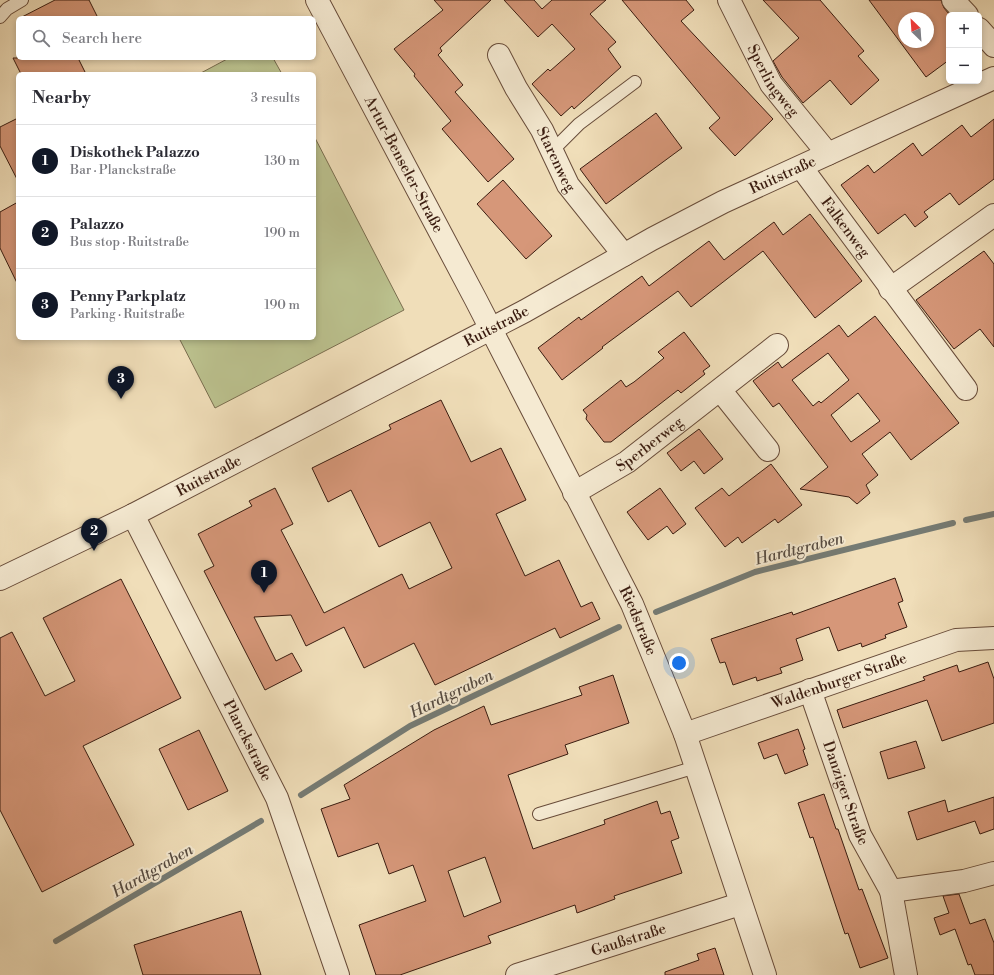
<!DOCTYPE html>
<meta charset="utf-8">
<style>
:root{--surface:#fff;--page:#f2f2f3;--text:#2b2b33;--muted:#7c7c81;--line:#e1e1e2;--accent:#111827}
body{margin:0;font-family:"Libre Bodoni",serif;background:var(--page);color:var(--text)}
.controls{position:absolute;right:12px;top:12px;display:grid;overflow:hidden;border-radius:6px;box-shadow:0 2px 6px #0003}
.controls button{width:36px;height:36px;display:grid;place-items:center;padding:0;border:0;border-bottom:1px solid var(--line);background:var(--surface);color:var(--text);font:20px sans-serif}
.compass{position:absolute;left:898px;top:12px;width:36px;height:36px;border-radius:50%;background:var(--surface);box-shadow:0 2px 6px #0003;rotate:335deg}
.you{position:absolute;left:679px;top:663px;width:14px;height:14px;margin:-10px;border:3px solid #fff;border-radius:50%;background:#1a73e8;box-shadow:0 0 0 6px #1a73e833}
.badge{display:grid;place-items:center;width:26px;height:26px;border-radius:50%;background:var(--accent);color:#fff;font-size:13px;font-weight:700}
.pin{position:absolute;translate:-50% -33px;filter:drop-shadow(0 1px 2px #0008)}
.pin::after{content:'';position:absolute;top:21px;width:14px;height:12px;background:inherit;clip-path:polygon(0 0,100% 0,50% 100%)}
.list{margin:0;padding:0;list-style:none}
h2{display:flex;justify-content:space-between;align-items:center;height:52px;margin:0;padding:0 16px;font-size:17px}
h2 small{font-size:13px;font-weight:400;color:var(--muted)}
.list li{display:grid;grid-template-columns:26px 1fr auto;gap:12px;align-items:center;box-sizing:border-box;height:72px;padding:0 16px;border-top:1px solid var(--line)}
.list b{display:block;font-size:15px;white-space:nowrap}
.list p{margin:0;font-size:13px;white-space:nowrap;color:var(--muted)}
.list em{font-size:13px;font-style:normal;color:var(--muted)}
.icon{flex:none;width:22px;height:22px;fill:none;stroke:currentColor;stroke-width:2;stroke-linecap:round;stroke-linejoin:round}
.map{position:relative;flex:none;width:994px;height:975px;overflow:hidden}
.search{position:absolute;background:var(--surface);box-shadow:0 2px 6px #0003;left:16px;top:16px;width:300px;height:44px;display:flex;align-items:center;gap:10px;box-sizing:border-box;padding:0 14px;border-radius:6px;color:var(--muted);font-size:15px}
.panel{position:absolute;background:var(--surface);box-shadow:0 2px 6px #0003;left:16px;top:72px;width:300px;height:268px;border-radius:6px}
.map>svg:first-child{display:block}
</style>
<div class="map">
<svg width="994" height="975" viewBox="0 0 994 975">
<rect width="100%" height="100%" fill="#f0deb9"/>
<filter id="stains"><feTurbulence type="fractalNoise" baseFrequency=".005" numOctaves="4"/><feColorMatrix values="0 0 0 0 .2 0 0 0 0 .09 0 0 0 0 .02 0 0 0 .5 -.17"/></filter>
<radialGradient id="worn" r=".72"><stop offset=".6" stop-color="#630" stop-opacity="0"/><stop offset="1" stop-color="#630" stop-opacity=".3"/></radialGradient>
<g fill="#bbc18e" stroke="#7a6e4f">
<path d="M229 58H273L282 74H199Z"/>
<path d="M314 136 404 310 215 408 179 338H314Z"/>
</g>
<g fill="none" stroke-linecap="round" stroke-linejoin="round">
<g stroke="#757b74" stroke-width="6">
<path d="M966 520 994 514"/>
<path d="M656 612 755 572 953 523"/>
<path d="M301 795 410 726 619 627"/>
<path d="M56 941 261 821"/>
</g>
</g>
<g fill="#d69779" stroke="#3a1c10" fill-rule="evenodd">
<path d="M55 0H89L98 18H20Z"/>
<path d="M434 0H491L440 48 442 51 438 55 463 85 455 92 514 159 488 182 442 129 451 121 414 76 415 74 394 49 443 10Z"/>
<path d="M504 0H534L542 9 552 0H606L590 14 616 42 608 49 621 67 574 109 572 106 561 116 532 84 548 69 550 71 575 49 552 24 538 37Z"/>
<path d="M622 0H686L694 10 681 21 773 119 735 156 709 128 720 118Z"/>
<path d="M763 0H820L864 51 858 56 879 80 851 105 830 80 803 103 782 77 773 61 799 38Z"/>
<path d="M869 0H941L944 8 949 14V60L926 77ZM904 18H928V42H904Z"/>
<path d="M13 58H78L86 74H21Z"/>
<path d="M656 113 682 148 606 204 580 169Z"/>
<path d="M18 118V181L0 146V127Z"/>
<path d="M994 119V179L959 205 950 193 924 212 928 217 915 227 905 214 878 234 841 185 868 165 874 173 913 143 922 156 962 125 971 137Z"/>
<path d="M503 180 552 236 526 259 477 204Z"/>
<path d="M18 202V285L0 248V212Z"/>
<path d="M810 214 862 281 815 318 763 251 691 307 678 291 602 347 603 348 562 380 538 348 579 317 581 320 642 276 649 286 709 241 724 260 774 222 783 235Z"/>
<path d="M984 251 994 264V347L980 329 954 349 916 300Z"/>
<path d="M875 316 959 423 911 460 890 432 862 454 878 475 866 485 870 493 857 504 849 497 800 489 828 467 779 403 773 407 753 381 778 362 782 368 839 325 848 337ZM828 353 849 380 821 403 819 401 813 406 792 380ZM858 393 880 421 851 442 831 415Z"/>
<path d="M684 332 710 366 703 371 705 374 681 393 678 390 611 442H604L586 419 587 415 583 410 621 380 626 387 634 382 664 358 658 352Z"/>
<path d="M441 400 471 462 501 448 526 500 496 514 525 576 559 560 581 607 592 602 600 619 560 638 555 628 435 685 414 643 364 668 344 627 306 646 291 615 254 617 276 661 292 653 302 671 265 690 204 571 214 566 198 534 252 506 249 501 275 488 293 524 281 530 324 613 402 574 409 589 452 568 430 522 379 547 351 490 328 502 312 468 391 429 389 425Z"/>
<path d="M699 429 723 459 704 474 694 461 681 471 667 453Z"/>
<path d="M771 464 802 505 778 523 775 519 742 543 738 537 725 547 695 508 722 488 729 496Z"/>
<path d="M660 488 686 524 673 534 667 526 648 540 627 512Z"/>
<path d="M895 578 903 601 898 603 907 627 885 635 886 638 862 647 861 643 838 651 829 627 796 639 803 660 780 668 782 673 757 681 756 677 733 685 725 662 720 663 711 639 792 612 793 615Z"/>
<path d="M121 579 181 698 83 746 134 845 42 892 0 810V638L12 632 45 696 75 681 43 618Z"/>
<path d="M988 662 994 679V723L942 741 927 700 843 728 837 710 925 680 923 677 957 665 959 672Z"/>
<path d="M613 675 629 723 565 745 568 754 508 775 533 849 605 824 604 820 657 801 661 814 670 811 679 838 671 841 682 873 614 896 615 899 577 913 575 905 488 936 491 943 400 975H376L359 925 426 901 413 865 389 874 378 843 338 857 321 809 350 799 344 785 434 730 484 706 491 725 582 695 579 687ZM485 857 501 902 464 917 448 871Z"/>
<path d="M798 729 805 749 803 750 808 765 785 774 777 754 764 759 758 743Z"/>
<path d="M199 730 228 791 188 810 159 749Z"/>
<path d="M916 741 925 768 888 779 880 752Z"/>
<path d="M824 794 836 829H838L859 890 862 889 888 958 860 968 848 933 845 934 813 837 810 838 798 803Z"/>
<path d="M994 797V829L980 834 975 821 917 840 908 812 945 800 948 812Z"/>
<path d="M959 894 970 924 985 919 994 943V975H975L971 964 968 965 955 929 940 935 934 918 949 913 943 896Z"/>
<path d="M241 911 261 975H143L134 945Z"/>
<path d="M715 948 724 975H665V972L699 960 697 954Z"/>
</g>
<g fill="none" stroke-linecap="round" stroke-linejoin="round">
<defs>
<g id="service">
<path d="M0 17 7 9 22 0"/>
<path d="M552 151 579 124 635 82"/>
<path d="M539 814 696 767"/>
</g>
<g id="minor">
<path id="s1" d="M317 0 476 300 632 604 685 734 765 975"/>
<path id="s2" d="M729 0 771 84 828 154"/>
<path d="M953 0 967 15"/>
<path d="M979 29 994 46"/>
<path id="s3" d="M499 55 516 88 542 130 568 185 624 255"/>
<path id="s4" d="M801 167 966 389"/>
<path d="M890 289 994 215"/>
<path d="M721 391 768 450"/>
<path id="s5" d="M574 493 627 462 777 345"/>
<path id="s6" d="M133 515 277 798 338 975"/>
<path id="s7" d="M0 579 133 515 525 311 652 239 723 202 994 78"/>
<path id="s8" d="M810 690 860 835 891 891 906 975"/>
<path id="s9" d="M685 734 956 640 994 638"/>
<path d="M891 891 964 881 994 873"/>
<path id="s10" d="M517 975 740 904"/>
</g>
</defs>
<use href="#service" stroke="#684c3a" stroke-width="14"/>
<use href="#minor" stroke="#684c3a" stroke-width="24"/>
<use href="#service" stroke="#f5ead2" stroke-width="12"/>
<use href="#minor" stroke="#f5ead2" stroke-width="22"/>
</g>
<g text-anchor="middle" stroke-width="4" stroke-linejoin="round" paint-order="stroke">
<g font-size="15" fill="#3a1c10" stroke="#f5ead2">
<text dy="5" stroke="none"><textPath href="#s2" startOffset="92">Sperlingweg</textPath></text>
<text dy="5" stroke="none"><textPath href="#s3" startOffset="119">Starenweg</textPath></text>
<text dy="5" stroke="none"><textPath href="#s1" startOffset="186">Artur-Benseler-Straße</textPath></text>
<text dy="5" stroke="none"><textPath href="#s7" startOffset="881">Ruitstraße</textPath></text>
<text dy="5" stroke="none"><textPath href="#s4" startOffset="75">Falkenweg</textPath></text>
<text dy="5" stroke="none"><textPath href="#s7" startOffset="557">Ruitstraße</textPath></text>
<text dy="5" stroke="none"><textPath href="#s5" startOffset="90">Sperberweg</textPath></text>
<text dy="5" stroke="none"><textPath href="#s7" startOffset="233">Ruitstraße</textPath></text>
<text dy="5" stroke="none"><textPath href="#s1" startOffset="699">Riedstraße</textPath></text>
<text dy="5" stroke="none"><textPath href="#s9" startOffset="163">Waldenburger Straße</textPath></text>
<text dy="5" stroke="none"><textPath href="#s6" startOffset="253">Planckstraße</textPath></text>
<text dy="5" stroke="none"><textPath href="#s8" startOffset="109">Danziger Straße</textPath></text>
<text dy="5" stroke="none"><textPath href="#s10" startOffset="117">Gaußstraße</textPath></text>
</g>
<g font-size="16" font-style="italic" fill="#574c42" stroke="#f5ead2">
<text transform="translate(799 548) rotate(-14)" y="6">Hardtgraben</text>
<text transform="translate(451 693) rotate(-26)" y="6">Hardtgraben</text>
<text transform="translate(152 870) rotate(-30)" y="6">Hardtgraben</text>
</g>
</g>
<rect width="100%" height="100%" filter="url(#stains)"/>
<rect width="100%" height="100%" fill="url(#worn)"/>
</svg>
<div class="controls">
<button>+</button>
<button>−</button>
</div>
<svg class="compass" viewBox="-18 -18 36 36"><path d="M0-13l5 13h-10z" fill="#e53935"/><path d="M0 13l5-13h-10z" fill="#7c7c81"/></svg>
<div class="you"></div>
<div class="pin badge" style="left:264px;top:593px">1</div>
<div class="pin badge" style="left:94px;top:551px">2</div>
<div class="pin badge" style="left:121px;top:399px">3</div>
<div class="search"><svg class="icon" aria-label="search" viewBox="0 0 24 24"><circle cx="10" cy="10" r="6"/><path d="M15 15l6 6"/></svg>Search here</div>
<section class="panel">
<h2>Nearby<small>3 results</small></h2>
<ul class="list">
<li><span class="badge">1</span><div><b>Diskothek Palazzo</b><p>Bar · Planckstraße</p></div><em>130 m</em></li>
<li><span class="badge">2</span><div><b>Palazzo</b><p>Bus stop · Ruitstraße</p></div><em>190 m</em></li>
<li><span class="badge">3</span><div><b>Penny Parkplatz</b><p>Parking · Ruitstraße</p></div><em>190 m</em></li>
</ul>
</section>
</div>
